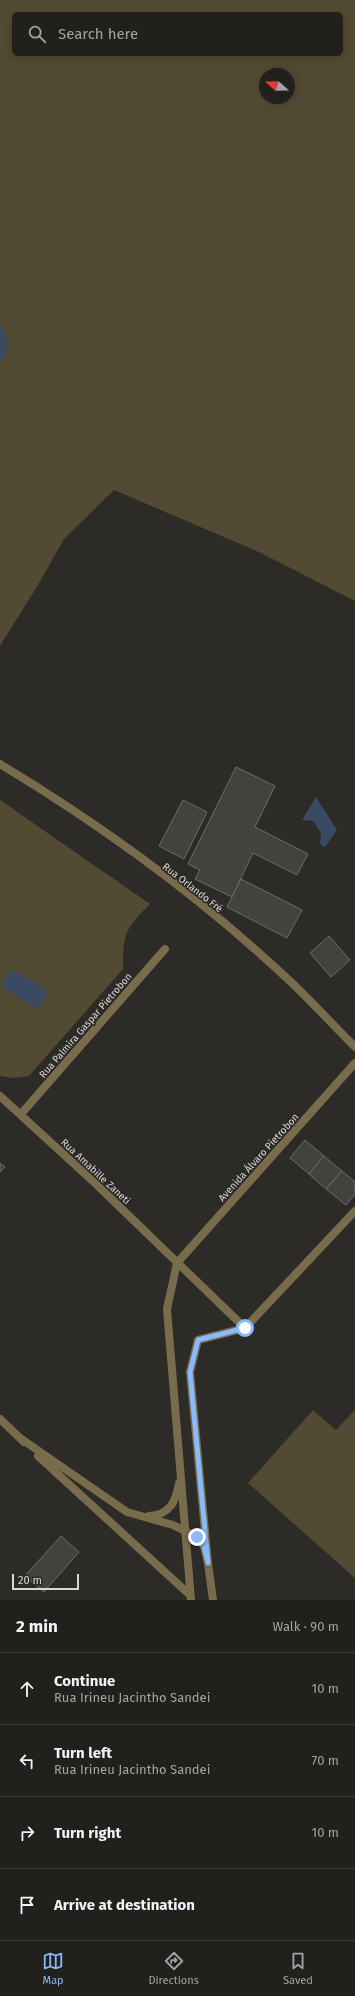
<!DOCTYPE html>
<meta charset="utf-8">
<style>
:root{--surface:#22201d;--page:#2e2d2a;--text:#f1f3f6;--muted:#a2a3a4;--line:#3f3e3b;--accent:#89bafc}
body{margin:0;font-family:"Fira Sans",sans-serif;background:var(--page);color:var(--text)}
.compass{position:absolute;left:259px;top:68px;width:36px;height:36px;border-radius:50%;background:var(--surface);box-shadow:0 2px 10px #0003;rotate:290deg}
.scale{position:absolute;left:12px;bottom:10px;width:67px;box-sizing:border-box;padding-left:4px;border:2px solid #d9d8d5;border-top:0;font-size:11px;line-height:14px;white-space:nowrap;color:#d9d8d5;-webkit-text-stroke:3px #2d2b27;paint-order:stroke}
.stop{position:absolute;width:12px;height:12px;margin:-9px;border:3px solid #89bafc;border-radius:50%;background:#fff}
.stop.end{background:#89bafc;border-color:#fff;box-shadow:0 1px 4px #0008}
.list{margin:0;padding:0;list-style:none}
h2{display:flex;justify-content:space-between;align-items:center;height:52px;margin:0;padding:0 16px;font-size:17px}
h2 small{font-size:13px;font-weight:400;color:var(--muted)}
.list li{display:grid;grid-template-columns:26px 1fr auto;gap:12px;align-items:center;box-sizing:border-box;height:72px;padding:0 16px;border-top:1px solid var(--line)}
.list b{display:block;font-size:15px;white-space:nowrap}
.list p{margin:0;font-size:13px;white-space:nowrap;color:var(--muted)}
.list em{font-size:13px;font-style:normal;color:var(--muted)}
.icon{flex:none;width:22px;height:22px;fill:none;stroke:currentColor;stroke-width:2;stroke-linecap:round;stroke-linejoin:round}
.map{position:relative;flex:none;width:355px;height:1600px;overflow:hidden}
.search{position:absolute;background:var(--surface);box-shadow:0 2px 10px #0003;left:12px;right:12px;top:12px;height:44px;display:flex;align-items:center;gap:10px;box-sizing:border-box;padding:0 14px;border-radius:6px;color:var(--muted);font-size:15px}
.sheet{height:340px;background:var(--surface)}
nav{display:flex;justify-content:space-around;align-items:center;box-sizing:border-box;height:56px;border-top:1px solid var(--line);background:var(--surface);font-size:11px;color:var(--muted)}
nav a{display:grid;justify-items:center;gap:2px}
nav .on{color:var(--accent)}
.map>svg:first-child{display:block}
</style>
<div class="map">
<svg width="355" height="1600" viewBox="0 0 355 1600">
<rect width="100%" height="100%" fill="#2d2b27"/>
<g fill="#534a34" fill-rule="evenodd">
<path d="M0 0H355V601L261 553 114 490 64 539 38 585 0 646ZM14 14H341V54H14ZM265 74H289V98H265Z"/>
<path d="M0 800 150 904C125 929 123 933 123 969L29 1076 13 1078 0 1076Z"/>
<path d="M313 1410 336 1430 355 1410V1578L248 1483Z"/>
</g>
<g fill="#394a62">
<path d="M0 324C9 339 11 348 0 363Z"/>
<path d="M316 797 337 830 325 847 320 844 321 833 313 821 302 820Z"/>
<path d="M12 969 48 991 37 1009 1 986Z"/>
</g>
<g fill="#44423d" stroke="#6e6c67">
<path d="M236 767 275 786 255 827 308 854 297 875 253 853 232 897 195 879 200 870 188 864Z"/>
<path d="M183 800 207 812 184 859 159 846Z"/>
<path d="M241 879 302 910 287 938 227 907Z"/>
<path d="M329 936 350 960 331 977 310 953Z"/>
<path d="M305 1140 324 1156 309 1174 290 1158Z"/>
<path d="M324 1156 342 1171 326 1189 309 1174Z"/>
<path d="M0 1163 5 1167 0 1172Z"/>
<path d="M342 1171 355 1182V1194L346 1205 326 1189Z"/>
<path d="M61 1536 79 1552 44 1592 25 1576Z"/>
</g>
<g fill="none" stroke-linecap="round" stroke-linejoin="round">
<g stroke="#786c4d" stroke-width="8">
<path d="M0 764C103 826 204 900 291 982 313 1003 334 1026 355 1047"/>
<path d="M0 1096 96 1184 245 1328"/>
<path d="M21 1114 165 949"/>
<path d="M245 1328 355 1211"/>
<path d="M0 1419 24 1442"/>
<path d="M20 1438 127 1512 173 1525 197 1537 204 1547 208 1563 213 1600"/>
<path d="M38 1456 190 1595"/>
<path d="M149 1516C170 1515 176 1501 179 1483"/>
<path d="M208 1563 190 1372 198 1340 245 1328"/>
<path d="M191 1600 167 1309 177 1263 355 1063"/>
</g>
</g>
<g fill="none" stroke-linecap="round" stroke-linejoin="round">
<path stroke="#89bafc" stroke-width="5" d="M197 1537 204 1547 208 1563 190 1372 198 1340 245 1328"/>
</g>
<g text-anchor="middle" stroke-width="3.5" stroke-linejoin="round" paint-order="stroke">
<g font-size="10" fill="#d9d8d5" stroke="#2d2b27">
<text transform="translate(193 887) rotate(38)" y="4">Rua Orlando Fré</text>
<text transform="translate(85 1025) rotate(-49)" y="4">Rua Palmira Gaspar Pietrobon</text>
<text transform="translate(258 1157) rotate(-48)" y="4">Avenida Álvaro Pietrobon</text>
<text transform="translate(96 1171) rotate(43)" y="4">Rua Amabille Zaneti</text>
</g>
</g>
</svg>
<svg class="compass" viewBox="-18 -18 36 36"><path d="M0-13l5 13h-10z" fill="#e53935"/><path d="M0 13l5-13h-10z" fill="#a2a3a4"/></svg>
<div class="scale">20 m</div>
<div class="stop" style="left:245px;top:1328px"></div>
<div class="stop end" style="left:197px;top:1537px"></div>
<div class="search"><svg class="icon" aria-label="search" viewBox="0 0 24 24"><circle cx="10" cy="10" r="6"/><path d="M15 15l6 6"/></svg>Search here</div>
</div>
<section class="sheet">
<h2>2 min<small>Walk · 90 m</small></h2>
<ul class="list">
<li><svg class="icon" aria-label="ahead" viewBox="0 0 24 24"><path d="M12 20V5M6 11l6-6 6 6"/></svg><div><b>Continue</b><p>Rua Irineu Jacintho Sandei</p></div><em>10 m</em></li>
<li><svg class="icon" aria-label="left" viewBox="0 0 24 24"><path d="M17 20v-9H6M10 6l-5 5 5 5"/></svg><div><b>Turn left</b><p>Rua Irineu Jacintho Sandei</p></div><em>70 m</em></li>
<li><svg class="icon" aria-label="right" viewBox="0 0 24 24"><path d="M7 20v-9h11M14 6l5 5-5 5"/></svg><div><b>Turn right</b></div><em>10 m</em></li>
<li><svg class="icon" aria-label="arrive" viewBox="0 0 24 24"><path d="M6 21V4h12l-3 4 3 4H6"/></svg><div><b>Arrive at destination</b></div></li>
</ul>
</section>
<nav>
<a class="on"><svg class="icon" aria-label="map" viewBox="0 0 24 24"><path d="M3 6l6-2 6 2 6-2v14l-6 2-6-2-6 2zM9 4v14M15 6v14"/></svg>Map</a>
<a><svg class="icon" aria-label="directions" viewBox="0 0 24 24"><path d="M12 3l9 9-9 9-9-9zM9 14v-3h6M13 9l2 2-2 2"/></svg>Directions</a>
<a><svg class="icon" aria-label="saved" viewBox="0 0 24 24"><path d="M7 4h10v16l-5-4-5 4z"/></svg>Saved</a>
</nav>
